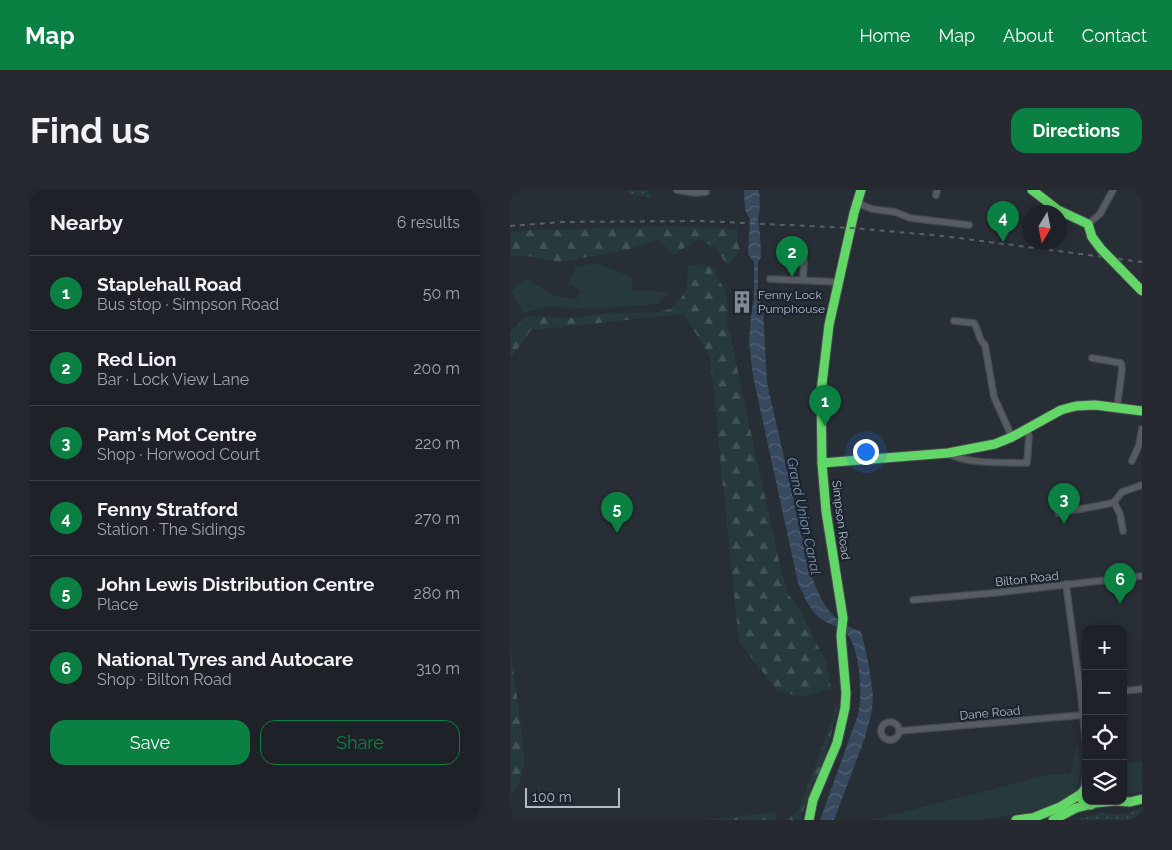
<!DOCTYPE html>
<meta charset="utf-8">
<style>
:root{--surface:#1e2228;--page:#262a30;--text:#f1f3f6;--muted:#a1a4a8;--line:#3c3f45;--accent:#0b8043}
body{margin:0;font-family:Raleway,sans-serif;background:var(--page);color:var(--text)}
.controls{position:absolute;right:15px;bottom:15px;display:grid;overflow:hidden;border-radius:10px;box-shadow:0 2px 12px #0003}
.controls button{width:45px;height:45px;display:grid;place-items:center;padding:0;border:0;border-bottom:1px solid var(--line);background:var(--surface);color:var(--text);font:25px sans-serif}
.compass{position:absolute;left:512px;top:15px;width:45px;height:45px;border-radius:50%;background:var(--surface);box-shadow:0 2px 12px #0003;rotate:190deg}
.scale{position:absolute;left:15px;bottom:12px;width:95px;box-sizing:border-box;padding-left:5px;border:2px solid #b1bac6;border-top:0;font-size:14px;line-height:18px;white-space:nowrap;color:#b1bac6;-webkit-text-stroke:4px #1c242f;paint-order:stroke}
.you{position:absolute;left:355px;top:261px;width:18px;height:18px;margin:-12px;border:4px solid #fff;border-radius:50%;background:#1a73e8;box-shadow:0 0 0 8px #1a73e833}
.badge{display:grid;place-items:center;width:32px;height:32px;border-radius:50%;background:var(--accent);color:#fff;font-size:16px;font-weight:700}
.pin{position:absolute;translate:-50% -41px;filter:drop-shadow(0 1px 2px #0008)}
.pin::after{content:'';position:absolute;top:26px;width:18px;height:15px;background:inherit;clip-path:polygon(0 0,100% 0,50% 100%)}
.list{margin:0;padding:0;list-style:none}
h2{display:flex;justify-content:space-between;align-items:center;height:65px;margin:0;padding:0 20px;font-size:21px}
h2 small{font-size:16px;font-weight:400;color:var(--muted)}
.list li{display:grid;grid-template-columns:32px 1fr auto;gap:15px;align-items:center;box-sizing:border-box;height:75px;padding:0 20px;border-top:1px solid var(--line)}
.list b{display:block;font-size:19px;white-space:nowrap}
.list p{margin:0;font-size:16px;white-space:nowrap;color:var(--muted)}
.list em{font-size:16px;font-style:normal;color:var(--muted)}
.actions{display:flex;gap:10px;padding:15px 20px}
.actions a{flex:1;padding:11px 0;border:1px solid var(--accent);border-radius:15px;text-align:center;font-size:18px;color:var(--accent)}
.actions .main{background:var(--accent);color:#fff}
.icon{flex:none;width:28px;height:28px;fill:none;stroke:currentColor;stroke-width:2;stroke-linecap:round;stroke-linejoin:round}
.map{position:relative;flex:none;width:632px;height:630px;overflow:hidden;border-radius:15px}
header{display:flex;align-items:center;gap:30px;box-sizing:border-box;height:70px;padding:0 25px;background:var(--accent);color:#fff}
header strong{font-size:24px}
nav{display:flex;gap:28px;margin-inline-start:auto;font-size:18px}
.intro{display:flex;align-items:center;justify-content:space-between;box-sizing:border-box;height:120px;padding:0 30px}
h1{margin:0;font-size:35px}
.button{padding:12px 22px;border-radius:15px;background:var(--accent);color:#fff;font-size:18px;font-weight:700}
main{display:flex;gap:30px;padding:0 30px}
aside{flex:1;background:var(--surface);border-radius:15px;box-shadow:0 2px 12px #0003}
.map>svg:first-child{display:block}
</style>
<header>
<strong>Map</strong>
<nav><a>Home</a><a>Map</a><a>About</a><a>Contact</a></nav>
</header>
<div class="intro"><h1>Find us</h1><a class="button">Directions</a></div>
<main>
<aside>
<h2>Nearby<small>6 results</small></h2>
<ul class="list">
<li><span class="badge">1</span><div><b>Staplehall Road</b><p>Bus stop · Simpson Road</p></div><em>50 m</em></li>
<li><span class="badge">2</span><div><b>Red Lion</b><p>Bar · Lock View Lane</p></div><em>200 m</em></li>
<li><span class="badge">3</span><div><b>Pam's Mot Centre</b><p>Shop · Horwood Court</p></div><em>220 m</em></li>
<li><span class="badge">4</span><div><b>Fenny Stratford</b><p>Station · The Sidings</p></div><em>270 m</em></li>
<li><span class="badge">5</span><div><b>John Lewis Distribution Centre</b><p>Place</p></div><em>280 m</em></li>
<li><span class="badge">6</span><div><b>National Tyres and Autocare</b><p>Shop · Bilton Road</p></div><em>310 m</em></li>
</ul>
<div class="actions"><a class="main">Save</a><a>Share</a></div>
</aside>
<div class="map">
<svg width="632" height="630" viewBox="0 0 632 630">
<defs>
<pattern id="forest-firs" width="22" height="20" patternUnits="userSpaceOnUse" patternTransform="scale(1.25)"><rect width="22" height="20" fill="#26393b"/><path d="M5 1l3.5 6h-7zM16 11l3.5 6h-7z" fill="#435456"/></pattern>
<pattern id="park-dots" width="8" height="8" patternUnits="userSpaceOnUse" patternTransform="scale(1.25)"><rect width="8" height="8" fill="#26393b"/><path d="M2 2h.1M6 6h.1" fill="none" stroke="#435456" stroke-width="1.8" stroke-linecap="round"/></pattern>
<pattern id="water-waves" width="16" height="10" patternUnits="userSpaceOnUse" patternTransform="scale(1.25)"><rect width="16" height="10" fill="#37495f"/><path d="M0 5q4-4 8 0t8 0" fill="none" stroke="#526174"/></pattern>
</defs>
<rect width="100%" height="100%" fill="#282e35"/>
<g fill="#26393b">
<path d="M86 73 123 87 121 100 158 102 148 114 84 119 36 117 13 123 1 101 17 89 43 105 66 110 70 101 58 93 66 77Z"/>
<path d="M567 552C572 573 572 584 565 605L530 620 471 630H362L541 584H560Z"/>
<path d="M632 571V601L613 606V574Z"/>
</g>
<g fill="url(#forest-firs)">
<path d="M165 36 228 39 227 50 230 61 218 76 206 58 188 49 163 65 148 49 117 60 50 72 17 66 0 67V42L22 40Z"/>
<path d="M188 74 205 78 208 88 216 102 218 116 217 133 221 145 222 154 231 197 272 384 278 404 290 420 316 472 321 498 291 507 268 501 229 452 200 167 174 124 21 140 0 169V141L17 126 61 128 96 123 149 122 160 119 170 110 177 98 178 76Z"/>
<path d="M0 452 15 570 8 597 1 606 0 614Z"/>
<path d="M329 510C324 534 318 560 310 582 303 598 294 613 291 630H275L288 622Z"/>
<path d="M267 622 265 630H199Z"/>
</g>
<g fill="url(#park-dots)">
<path d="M116 0H137L143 8 120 4Z"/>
<path d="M632 618V630H566L591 623 612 625Z"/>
</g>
<path fill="url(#water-waves)" d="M234 0H249L250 15 248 31 250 44 251 67 248 72V107L253 119 257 193 298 372C306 402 317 433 351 441L359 476 363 506 362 520 355 548 324 630H310L348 525C353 505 350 462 338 445 333 438 322 435 314 431 301 423 294 407 288 393L243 186 239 153 241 125 244 109V72L238 64 240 29 235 20Z"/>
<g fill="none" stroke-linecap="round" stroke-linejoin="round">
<defs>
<g id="street">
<path d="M167 0 185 3 196 2"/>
<path d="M426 5 427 0"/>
<path d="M347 13 362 19 385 22 400 28 459 35"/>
<path d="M578 34 590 24 603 0"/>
<path d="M286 65H292L294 70 293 90"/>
<path d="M260 89 328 92"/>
<path d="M444 131 464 133C469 140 468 150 475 155L484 207 502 247"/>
<path d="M582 168 611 173 612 180 607 217"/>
<path d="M438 263C457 275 495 272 517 273L519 246 517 239"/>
<path d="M622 271 629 255 632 239"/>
<path d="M604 312 610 324 613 341"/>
<path d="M548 323 598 314 604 312 612 302 632 295"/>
<path d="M556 394 571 506 576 555"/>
<path d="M403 410 483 403 632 386"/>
<path d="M613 501 632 499"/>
<circle cx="380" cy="541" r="9"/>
<path d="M389 541 573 525"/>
<path d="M573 601 576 585"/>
</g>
<g id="fast">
<path d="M522 0 548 20 578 34 582 47"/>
<path d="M312 273 438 263 485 254 502 247 551 220 566 216 585 215 632 221"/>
<path d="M576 598 571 604 573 612 581 615 587 611"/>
<path d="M606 611 620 612 632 609"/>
<path d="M586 613 604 611"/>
<path d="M525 627 550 617 571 604"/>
<path d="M299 630 303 610 327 553 335 518 336 503 331 446 333 428 316 321 312 273 311 202 319 135 344 23 351 0"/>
<path d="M506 630 521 628"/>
<path d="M543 630 566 618 578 615"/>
</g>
</defs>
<use href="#street" stroke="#464a50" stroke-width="8"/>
<use href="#fast" stroke="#464a50" stroke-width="11"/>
<use href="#street" stroke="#575c63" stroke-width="5.5"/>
<use href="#fast" stroke="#63d668" stroke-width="9"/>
<path stroke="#5b6066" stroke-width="2" stroke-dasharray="5 5" stroke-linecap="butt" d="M0 36 52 32 191 31 342 38 433 46 632 72"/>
<defs>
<path id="fast-bridge" d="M582 47 591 59 632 101"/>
</defs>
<use href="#fast-bridge" stroke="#464a50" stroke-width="11" stroke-linecap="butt"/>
<use href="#fast-bridge" stroke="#63d668" stroke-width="9"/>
</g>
<defs>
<symbol id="building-bare" viewBox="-9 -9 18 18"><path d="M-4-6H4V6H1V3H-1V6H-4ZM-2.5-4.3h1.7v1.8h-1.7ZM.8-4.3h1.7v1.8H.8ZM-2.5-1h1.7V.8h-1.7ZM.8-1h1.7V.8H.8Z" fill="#818993" stroke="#1c242f" stroke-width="2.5" paint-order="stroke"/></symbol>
</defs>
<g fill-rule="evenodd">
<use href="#building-bare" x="216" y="96" width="32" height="32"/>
</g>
<g text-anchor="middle" stroke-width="4.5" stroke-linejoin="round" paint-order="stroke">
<g font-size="12" fill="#b1bac6" stroke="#1c242f" text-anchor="start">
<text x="248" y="109">Fenny Lock<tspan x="248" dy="14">Pumphouse</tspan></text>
</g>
<g font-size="12" fill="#b1bac6" stroke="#1c242f">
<text transform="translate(331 330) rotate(83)" y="4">Simpson Road</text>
<text transform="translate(517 389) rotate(-6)" y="4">Bilton Road</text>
<text transform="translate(480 523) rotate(-5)" y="4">Dane Road</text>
</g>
<g font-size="14" font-style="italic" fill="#7a92ad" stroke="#1c242f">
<text transform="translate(294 326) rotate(78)" y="5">Grand Union Canal</text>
</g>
</g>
</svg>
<div class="controls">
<button>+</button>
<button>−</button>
<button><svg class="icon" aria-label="locate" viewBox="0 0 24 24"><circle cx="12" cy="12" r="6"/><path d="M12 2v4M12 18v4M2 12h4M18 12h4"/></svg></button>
<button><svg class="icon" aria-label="layers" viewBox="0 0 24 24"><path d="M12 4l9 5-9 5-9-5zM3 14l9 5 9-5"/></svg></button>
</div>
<svg class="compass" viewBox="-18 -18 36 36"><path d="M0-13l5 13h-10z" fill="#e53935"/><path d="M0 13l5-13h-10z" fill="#a1a4a8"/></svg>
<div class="scale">100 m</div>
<div class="you"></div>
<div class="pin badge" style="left:315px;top:236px">1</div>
<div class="pin badge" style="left:282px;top:87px">2</div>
<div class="pin badge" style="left:554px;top:334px">3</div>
<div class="pin badge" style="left:493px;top:52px">4</div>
<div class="pin badge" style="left:107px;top:343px">5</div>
<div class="pin badge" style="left:610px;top:414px">6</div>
</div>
</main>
